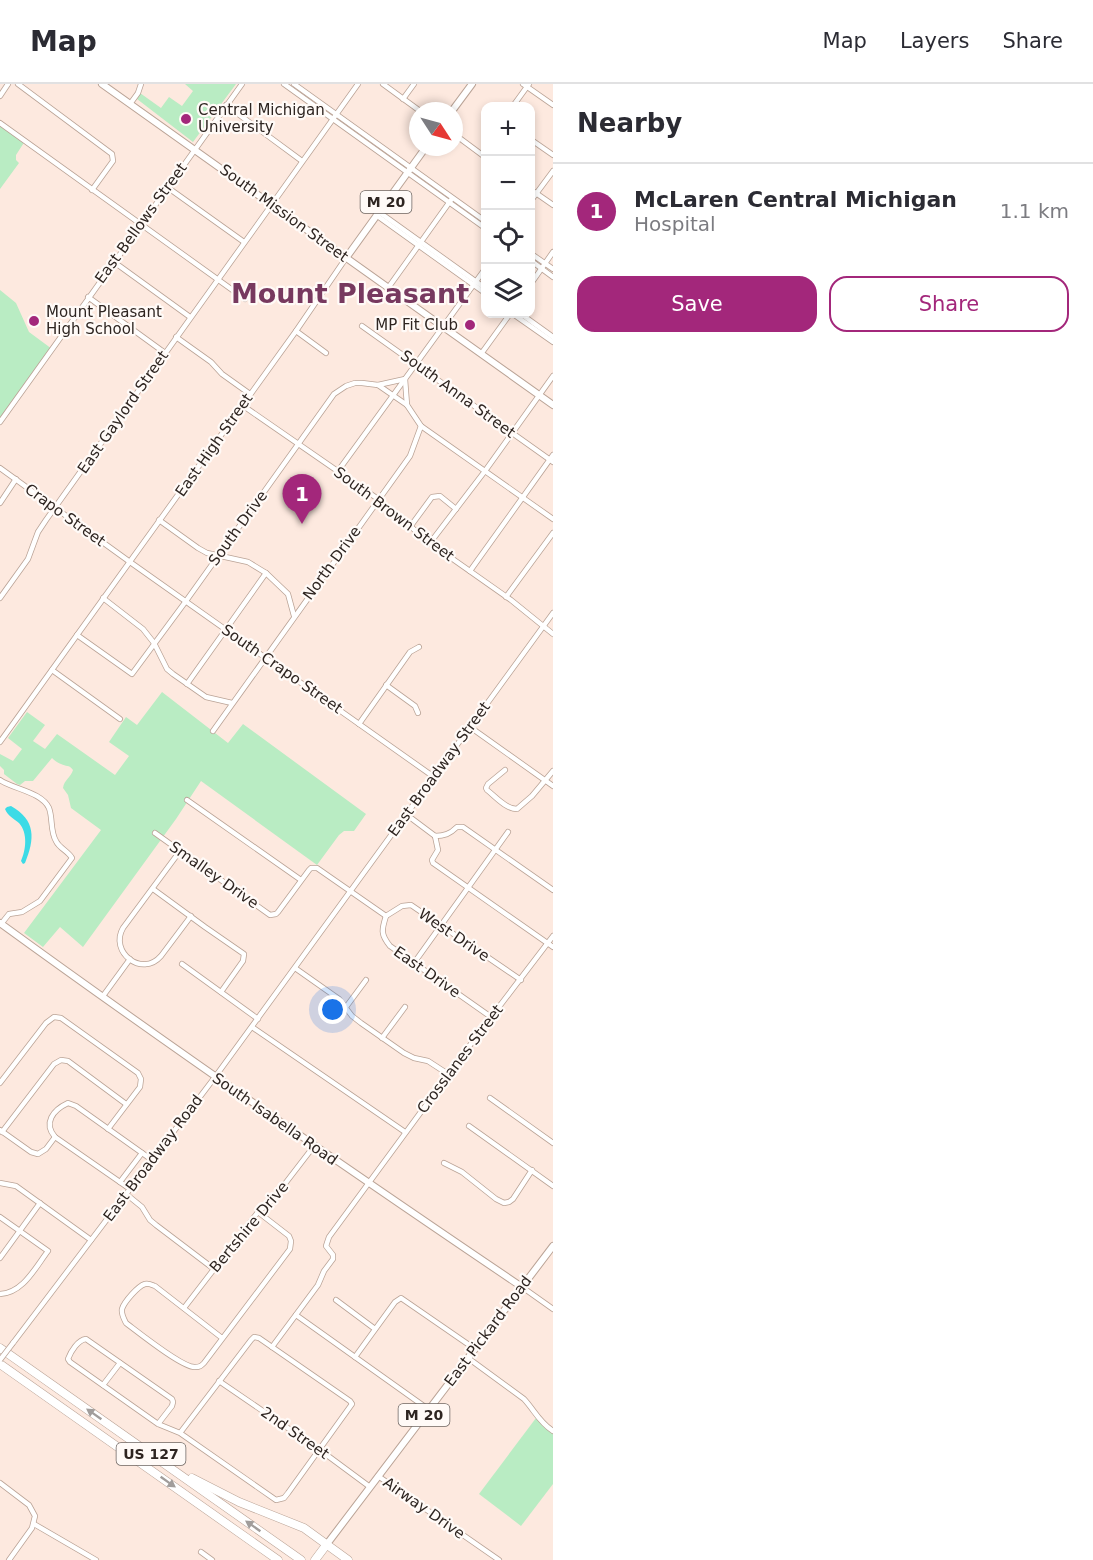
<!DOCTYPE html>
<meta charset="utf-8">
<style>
:root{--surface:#fff;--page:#f7f7f7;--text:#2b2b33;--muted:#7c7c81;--line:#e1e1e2;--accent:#a3277b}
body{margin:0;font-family:"DejaVu Sans",sans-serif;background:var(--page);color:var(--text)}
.controls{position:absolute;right:18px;top:18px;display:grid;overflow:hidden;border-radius:12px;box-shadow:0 3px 9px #0003}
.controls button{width:54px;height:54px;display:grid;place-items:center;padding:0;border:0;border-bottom:2px solid var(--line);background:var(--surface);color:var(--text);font:30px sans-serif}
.compass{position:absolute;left:409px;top:18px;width:54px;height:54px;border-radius:50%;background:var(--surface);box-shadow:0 3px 9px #0003;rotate:126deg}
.you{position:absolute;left:333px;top:926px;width:21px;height:21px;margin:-15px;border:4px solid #fff;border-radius:50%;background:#1a73e8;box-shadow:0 0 0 9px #1a73e833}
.badge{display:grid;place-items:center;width:39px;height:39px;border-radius:50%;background:var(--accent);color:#fff;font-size:20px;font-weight:700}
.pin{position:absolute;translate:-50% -50px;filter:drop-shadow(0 2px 3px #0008)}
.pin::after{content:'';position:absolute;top:32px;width:21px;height:18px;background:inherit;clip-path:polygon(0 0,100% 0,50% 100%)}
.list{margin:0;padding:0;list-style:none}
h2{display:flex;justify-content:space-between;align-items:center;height:78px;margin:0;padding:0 24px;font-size:26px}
h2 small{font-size:20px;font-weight:400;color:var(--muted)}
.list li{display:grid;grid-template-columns:39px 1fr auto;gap:18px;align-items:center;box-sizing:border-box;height:96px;padding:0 24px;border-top:2px solid var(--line)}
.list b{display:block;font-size:22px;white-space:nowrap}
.list p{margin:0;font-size:20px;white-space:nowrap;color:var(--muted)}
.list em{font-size:20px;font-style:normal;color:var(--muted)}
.actions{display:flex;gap:12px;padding:18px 24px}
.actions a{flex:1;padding:14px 0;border:2px solid var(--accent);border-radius:18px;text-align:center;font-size:21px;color:var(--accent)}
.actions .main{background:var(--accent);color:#fff}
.icon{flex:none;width:33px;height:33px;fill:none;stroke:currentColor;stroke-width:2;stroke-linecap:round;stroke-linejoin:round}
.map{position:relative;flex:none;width:553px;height:1476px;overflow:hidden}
header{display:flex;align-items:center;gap:36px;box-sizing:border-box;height:84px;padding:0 30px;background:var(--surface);border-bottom:2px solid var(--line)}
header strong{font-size:28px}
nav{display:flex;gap:33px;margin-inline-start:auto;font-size:21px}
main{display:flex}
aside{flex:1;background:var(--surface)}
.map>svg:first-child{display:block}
</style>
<header>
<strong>Map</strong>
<nav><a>Map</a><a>Layers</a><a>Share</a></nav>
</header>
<main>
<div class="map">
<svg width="553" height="1476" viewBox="0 0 553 1476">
<rect width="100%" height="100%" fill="#fde9df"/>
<g fill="#b9ecc3">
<path d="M185 0H236L193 58 137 15 140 9 161 24 169 13 182 22 193 7Z"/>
<path d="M0 39 25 57 16 71V76L19 79 0 105Z"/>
<path d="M0 206 16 219 29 248 52 265 0 338Z"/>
<path d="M162 608 228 659 243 640 366 730 354 747H344L339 751 317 781 201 697 176 735 83 863 60 843 43 863 24 849 101 746 71 724 68 711 63 704C64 696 71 693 73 686 69 680 66 683 61 680 58 679 54 676 52 674L33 697H25L20 701 17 700 4 690V686L0 682V670L13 677 22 665 8 654 27 628 45 641 33 657 45 665 57 650 115 691 129 672 109 658 126 633 137 641Z"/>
<path d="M536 1334 553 1347V1400L521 1442 479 1410Z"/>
</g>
<path fill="#3cdbe6" d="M11 722C36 736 35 755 25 779L23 780 21 777C26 766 28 749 19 739 13 734 8 732 5 725L7 723Z"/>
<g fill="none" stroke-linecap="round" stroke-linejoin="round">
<defs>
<g id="minor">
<path d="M18 0 112 70 113 77 92 106"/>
<path d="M284 0 485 144"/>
<path d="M294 0 485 137"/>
<path d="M383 0 420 27"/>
<path d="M523 0 553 21"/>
<path d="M0 12 8 0"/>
<path d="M403 15 414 0"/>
<path d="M130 20 138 9 141 0"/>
<path d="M226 21 302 77"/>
<path d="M513 22 529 0"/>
<path d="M0 39 245 215"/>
<path d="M454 50 485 73"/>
<path d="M530 55 553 71"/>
<path d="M167 103 244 158"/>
<path d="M530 105 553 121"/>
<path d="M530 118 553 87"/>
<path d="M379 128 485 204"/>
<path d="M376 131 485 209"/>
<path d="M530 169 553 185"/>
<path d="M530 176 553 193"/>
<path d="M114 178 190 233"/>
<path d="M530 201 553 168"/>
<path d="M388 204 451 116"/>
<path d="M88 213 165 269"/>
<path d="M513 230 553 258"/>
<path d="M521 230 553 253"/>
<path d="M362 242 553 378"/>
<path d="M296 247 326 269"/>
<path d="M176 253 211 278 222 290 250 310"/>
<path d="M481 270 510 230"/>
<path d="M378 301 405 295 407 321"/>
<path d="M242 321 378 415 430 459 511 516 553 550"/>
<path d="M0 338 242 0"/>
<path d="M421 342 553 435"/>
<path d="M0 384 130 478 434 693"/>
<path d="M338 387 485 185"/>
<path d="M0 419 16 395"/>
<path d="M159 436 198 464 207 469 248 478 266 489 288 510 294 532"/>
<path d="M410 443 432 413 440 412 456 425"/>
<path d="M430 459 485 387 553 292"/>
<path d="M470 487 553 371"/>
<path d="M506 513 553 449"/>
<path d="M0 514 28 475 38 448 46 436 358 0"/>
<path d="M103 514 143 545 154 559 167 585 173 590 206 613 232 619"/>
<path d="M77 551 132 590 186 517 334 310 346 302 355 299H362L378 301 407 321 421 342 410 372 213 647"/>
<path d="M52 586 120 635"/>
<path d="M187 600 266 489"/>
<path d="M386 601 415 622 418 629"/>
<path d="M359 640 410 568 419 563"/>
<path d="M470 643 553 702"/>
<path d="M0 658 296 247 346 174"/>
<path d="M505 686 488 700 486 704 487 706C496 713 506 725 517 725L532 712 553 687"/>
<path d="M0 696C13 705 42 708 49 724 53 735 50 747 56 757 59 764 68 767 72 774L40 817 22 828 9 830 1 840"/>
<path d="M187 716 301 796"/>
<path d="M407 731 435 752"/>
<path d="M155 749 270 831 276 830 278 828 309 786 311 784H317L386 832"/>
<path d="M435 752 438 766 432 776 433 779 553 863"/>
<path d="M435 752C444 752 450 750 457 743H463L553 806"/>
<path d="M180 767 123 844C109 868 142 894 161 872L191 832"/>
<path d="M153 805 205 843 244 870 243 877 221 908"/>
<path d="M386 832 402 822 411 821 521 896"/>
<path d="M386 832C382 845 380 850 390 862L491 933"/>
<path d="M414 879 508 748"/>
<path d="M182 880 258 935"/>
<path d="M295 884 339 915 352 932 361 939 404 969 414 974 428 977 448 990"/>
<path d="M103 912 130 875"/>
<path d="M346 923 366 896"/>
<path d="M252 943 405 1048"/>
<path d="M382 954 405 923"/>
<path d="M0 999 46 939 54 933 61 934 138 989 141 995 140 1003 108 1045"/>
<path d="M490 1014 553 1059"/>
<path d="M469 1042 553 1102"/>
<path d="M0 1046 31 1068 38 1070 46 1065 55 1053"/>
<path d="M2 1048 54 980 61 976 68 977 126 1020"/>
<path d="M444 1079 462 1088 496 1115 504 1119 509 1118 513 1115 532 1086"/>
<path d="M120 1098 142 1069"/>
<path d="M0 1099 16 1102 91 1156"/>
<path d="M130 1105 55 1053C43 1039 53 1026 68 1019L76 1022 152 1076"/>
<path d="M126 1110 142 1123 150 1136 156 1141 214 1185"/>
<path d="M0 1133 48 1167C35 1184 23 1209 0 1210"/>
<path d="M0 1174 40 1119"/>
<path d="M522 1203 553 1225"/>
<path d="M336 1216 375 1245"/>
<path d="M184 1224 258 1128 274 1114 314 1062"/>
<path d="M296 1231 428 1325"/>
<path d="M222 1254 155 1202C152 1201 149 1199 145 1200 138 1202 124 1218 122 1225 121 1230 124 1235 126 1239 138 1248 183 1284 195 1283 200 1283 201 1282 204 1279L290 1165 291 1157 289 1152 258 1128"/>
<path d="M13 1259 215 993 553 529"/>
<path d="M272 1263 318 1201 324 1187 333 1175V1171L326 1162 329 1153 476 953 553 852"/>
<path d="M355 1273 395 1218 401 1214 475 1265"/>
<path d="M468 1274 524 1315C535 1327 539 1338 553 1347"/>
<path d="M219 1297 320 1366 370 1403"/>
<path d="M103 1301 120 1279"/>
<path d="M158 1340 172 1322 173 1318 172 1315 86 1255C78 1256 71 1267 68 1275L70 1278 158 1340 180 1349 276 1416 284 1414 288 1409 352 1320 350 1317 259 1254 254 1253 251 1256 180 1349"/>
<path d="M378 1392 499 1476"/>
<path d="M0 1399 29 1421 35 1432 32 1444 9 1476"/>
<path d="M34 1440 96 1476"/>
<path d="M201 1468 212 1476"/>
</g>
<g id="major">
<path d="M102 0 553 321"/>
<path d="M452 27 472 0"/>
<path d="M346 174 426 63"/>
<path d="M0 839C172 964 346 1084 522 1203"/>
<path d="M327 1460 553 1162"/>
</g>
<g id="highway">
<path d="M0 1264 301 1476"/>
<path d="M0 1280 278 1476"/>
<path d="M192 1394 239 1418 304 1444 348 1476"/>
<path d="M315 1476 327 1460"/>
</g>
</defs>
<use href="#minor" stroke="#baa396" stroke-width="6"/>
<use href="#major" stroke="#baa396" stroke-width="8"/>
<use href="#highway" stroke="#baa396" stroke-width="9"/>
<use href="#minor" stroke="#fff" stroke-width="4.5"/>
<use href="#major" stroke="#fff" stroke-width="6"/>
<use href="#highway" stroke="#fff" stroke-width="8"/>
<defs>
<path id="minor-bridge" d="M0 1276 13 1259"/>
</defs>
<use href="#minor-bridge" stroke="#baa396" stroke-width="6" stroke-linecap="butt"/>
<use href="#minor-bridge" stroke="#fff" stroke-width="4.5"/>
</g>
<defs><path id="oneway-solid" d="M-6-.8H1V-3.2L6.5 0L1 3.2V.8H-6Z" transform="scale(1.5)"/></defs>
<g fill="#a19d9b">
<use href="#oneway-solid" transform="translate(94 1330) rotate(-145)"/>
<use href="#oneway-solid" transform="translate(168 1398) rotate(35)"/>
<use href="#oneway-solid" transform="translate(253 1442) rotate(-145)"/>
</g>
<g fill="#a3277b" stroke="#fffaf7" stroke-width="2">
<circle cx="186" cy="35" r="6"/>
<circle cx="34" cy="237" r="6"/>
<circle cx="470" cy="241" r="6"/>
</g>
<g text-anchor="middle" stroke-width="4.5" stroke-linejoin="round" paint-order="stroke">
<g fill="#fffaf7" stroke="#6d6561" stroke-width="1.5">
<rect x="360.5" y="107" width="51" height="22" rx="4.5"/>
<rect x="398.5" y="1320" width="51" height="22" rx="4.5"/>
<rect x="116.5" y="1359" width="69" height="22" rx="4.5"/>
</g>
<g font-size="14" font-weight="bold" fill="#2e2521">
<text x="386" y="123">M 20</text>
<text x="424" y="1336">M 20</text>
<text x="151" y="1375">US 127</text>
</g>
<g font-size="15" fill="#2e2521" stroke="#fffaf7" text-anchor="start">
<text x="198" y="31">Central Michigan<tspan x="198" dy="17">University</tspan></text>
<text x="46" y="233">Mount Pleasant<tspan x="46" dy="17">High School</tspan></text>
<text x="458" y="246" text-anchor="end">MP Fit Club</text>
</g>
<g font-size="15" fill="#2e2521" stroke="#fffaf7">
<text transform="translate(284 129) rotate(36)" y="5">South Mission Street</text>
<text transform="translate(141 139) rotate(-54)" y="5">East Bellows Street</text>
<text transform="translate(458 310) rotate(36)" y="5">South Anna Street</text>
<text transform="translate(123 328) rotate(-55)" y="5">East Gaylord Street</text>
<text transform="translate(214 361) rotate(-55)" y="5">East High Street</text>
<text transform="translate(394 430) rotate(37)" y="5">South Brown Street</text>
<text transform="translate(65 431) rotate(36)" y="5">Crapo Street</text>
<text transform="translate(238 444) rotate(-54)" y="5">South Drive</text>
<text transform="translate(332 479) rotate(-54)" y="5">North Drive</text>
<text transform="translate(282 585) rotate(35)" y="5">South Crapo Street</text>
<text transform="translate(439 685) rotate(-54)" y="5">East Broadway Street</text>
<text transform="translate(214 791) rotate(35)" y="5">Smalley Drive</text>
<text transform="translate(454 851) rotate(34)" y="5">West Drive</text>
<text transform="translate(427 888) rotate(35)" y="5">East Drive</text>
<text transform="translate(460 975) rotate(-53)" y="5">Crosslanes Street</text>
<text transform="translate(275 1035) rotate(35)" y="5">South Isabella Road</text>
<text transform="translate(153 1074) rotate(-53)" y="5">East Broadway Road</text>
<text transform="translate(249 1143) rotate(-50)" y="5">Bertshire Drive</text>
<text transform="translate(488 1247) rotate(-53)" y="5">East Pickard Road</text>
<text transform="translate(295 1349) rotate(35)" y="5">2nd Street</text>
<text transform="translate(424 1424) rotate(35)" y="5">Airway Drive</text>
</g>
<g font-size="27" font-weight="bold" fill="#77395f" stroke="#fffaf7">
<text x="350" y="219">Mount Pleasant</text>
</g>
</g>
</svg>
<div class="controls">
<button>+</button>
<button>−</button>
<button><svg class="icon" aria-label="locate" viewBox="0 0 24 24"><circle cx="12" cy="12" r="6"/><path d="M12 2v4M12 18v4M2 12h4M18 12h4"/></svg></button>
<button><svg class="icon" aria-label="layers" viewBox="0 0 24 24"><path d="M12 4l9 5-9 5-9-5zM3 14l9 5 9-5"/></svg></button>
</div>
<svg class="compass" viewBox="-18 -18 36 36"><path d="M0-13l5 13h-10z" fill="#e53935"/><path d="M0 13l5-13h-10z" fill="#7c7c81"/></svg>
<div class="you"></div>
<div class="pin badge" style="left:302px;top:440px">1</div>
</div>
<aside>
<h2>Nearby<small></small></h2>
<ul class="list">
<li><span class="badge">1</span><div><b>McLaren Central Michigan</b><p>Hospital</p></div><em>1.1 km</em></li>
</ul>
<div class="actions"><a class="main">Save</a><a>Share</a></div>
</aside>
</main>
